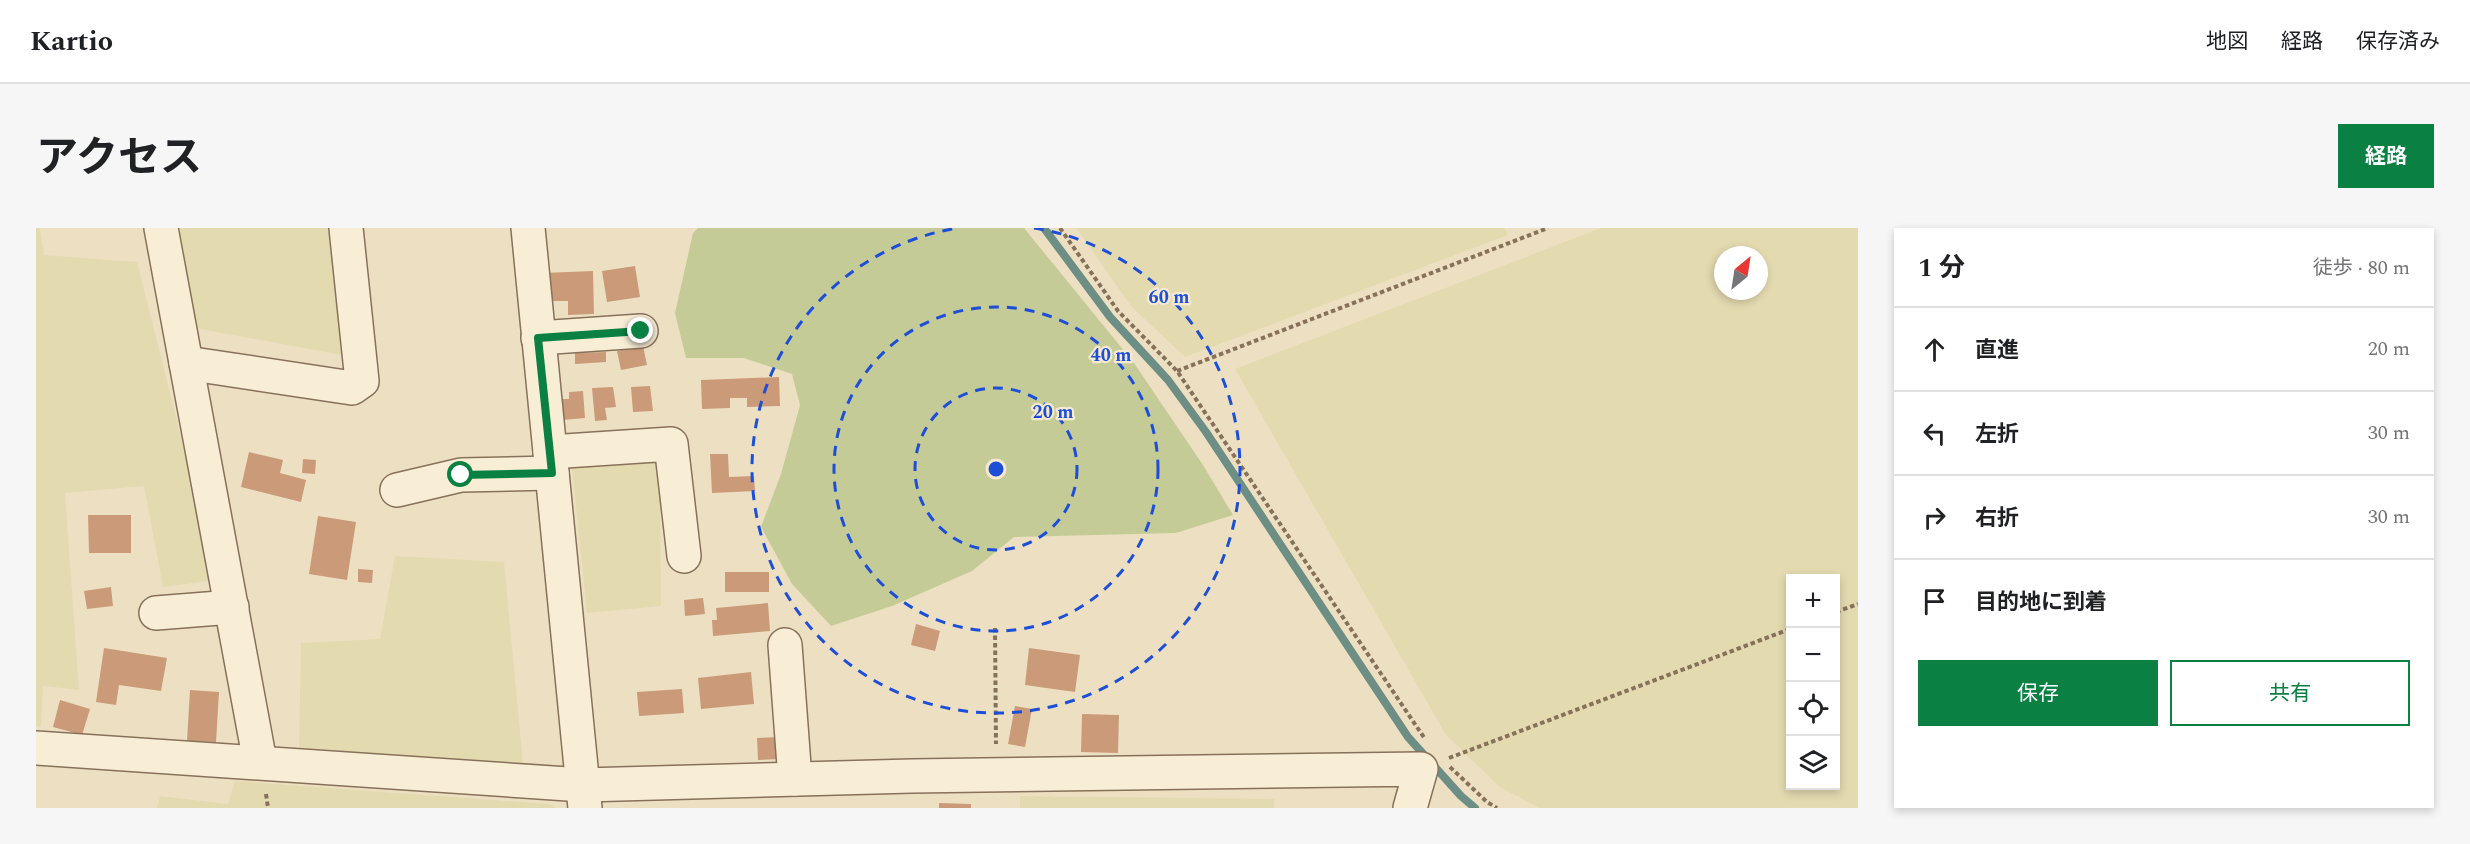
<!DOCTYPE html>
<html lang="ja">
<meta charset="utf-8">
<style>
:root{--surface:#fff;--page:#f6f6f6;--text:#202124;--muted:#757577;--line:#e0e0e0;--accent:#0b8043}
body{margin:0;font-family:Spectral,"Noto Sans JP",serif;background:var(--page);color:var(--text)}
.controls{position:absolute;right:18px;bottom:18px;display:grid;overflow:hidden;border-radius:0px;box-shadow:0 3px 9px #0003}
.controls button{width:54px;height:54px;display:grid;place-items:center;padding:0;border:0;border-bottom:2px solid var(--line);background:var(--surface);color:var(--text);font:30px sans-serif}
.compass{position:absolute;left:1678px;top:18px;width:54px;height:54px;border-radius:50%;background:var(--surface);box-shadow:0 3px 9px #0003;rotate:30deg}
.stop{position:absolute;width:18px;height:18px;margin:-14px;border:4px solid #0b8043;border-radius:50%;background:#fff}
.stop.end{background:#0b8043;border-color:#fff;box-shadow:0 2px 6px #0008}
.list{margin:0;padding:0;list-style:none}
h2{display:flex;justify-content:space-between;align-items:center;height:78px;margin:0;padding:0 24px;font-size:26px}
h2 small{font-size:20px;font-weight:400;color:var(--muted)}
.list li{display:grid;grid-template-columns:39px 1fr auto;gap:18px;align-items:center;box-sizing:border-box;height:84px;padding:0 24px;border-top:2px solid var(--line)}
.list b{display:block;font-size:22px;white-space:nowrap}
.list em{font-size:20px;font-style:normal;color:var(--muted)}
.actions{display:flex;gap:12px;padding:18px 24px}
.actions a{flex:1;padding:14px 0;border:2px solid var(--accent);border-radius:0px;text-align:center;font-size:21px;color:var(--accent)}
.actions .main{background:var(--accent);color:#fff}
.icon{flex:none;width:33px;height:33px;fill:none;stroke:currentColor;stroke-width:2;stroke-linecap:round;stroke-linejoin:round}
.map{position:relative;flex:none;width:1822px;height:580px;overflow:hidden;border-radius:0px}
header{display:flex;align-items:center;gap:36px;box-sizing:border-box;height:84px;padding:0 30px;background:var(--surface);border-bottom:2px solid var(--line)}
header strong{font-size:28px}
nav{display:flex;gap:33px;margin-inline-start:auto;font-size:21px}
.intro{display:flex;align-items:center;justify-content:space-between;box-sizing:border-box;height:144px;padding:0 36px}
h1{margin:0;font-size:42px}
.button{padding:15px 27px;border-radius:0px;background:var(--accent);color:#fff;font-size:21px;font-weight:700}
main{display:flex;gap:36px;padding:0 36px}
aside{flex:1;background:var(--surface);border-radius:0px;box-shadow:0 3px 9px #0003}
.map>svg:first-child{display:block}
</style>
<header>
<strong>Kartio</strong>
<nav><a>地図</a><a>経路</a><a>保存済み</a></nav>
</header>
<div class="intro"><h1>アクセス</h1><a class="button">経路</a></div>
<main>
<div class="map">
<svg width="1822" height="580" viewBox="0 0 1822 580">
<rect width="100%" height="100%" fill="#ede0c2"/>
<g fill="#e3dab0" fill-rule="evenodd">
<path d="M0 0H4L8 27 101 34 181 352 127 359 108 258 29 265 43 462 7 458 5 499 0 498Z"/>
<path d="M144 0H292L306 127 159 100Z"/>
<path d="M1040 0H1469L1472 7 1149 129 1095 78Z"/>
<path d="M1565 0H1822V580H1503L1464 559 1410 507 1199 141ZM1687 27H1723V63H1687ZM1754 350H1800V558H1754Z"/>
<path d="M624 233 625 378 551 385 536 240Z"/>
<path d="M359 328 468 334 487 536 263 520 265 415 344 411Z"/>
<path d="M199 553 513 576 520 580H121L124 568 192 576Z"/>
<path d="M984 568 1238 571V580H984Z"/>
</g>
<path fill="#c5cb96" d="M662 0H988L1098 135 1167 237 1197 287 1140 305 978 309 936 343 856 378 795 398 756 356 725 299 745 246 764 177 756 146 708 130H650L639 85 657 5Z"/>
<g fill="none" stroke-linecap="round" stroke-linejoin="round">
<path stroke="#6c8e85" stroke-width="8" d="M1008 0 1074 89 1132 152 1170 204 1372 509 1425 568 1439 580"/>
</g>
<g fill="#cb9a78">
<path d="M599 38 604 69 571 74 566 43Z"/>
<path d="M557 43 558 86 532 87V73H508L507 45Z"/>
<path d="M607 118 611 137 585 142 581 123Z"/>
<path d="M570 124V134L539 136V125Z"/>
<path d="M743 149 744 178 711 179V170H694V180L666 181 665 152Z"/>
<path d="M614 158 617 183 597 184 595 159Z"/>
<path d="M577 159 580 179 569 180 571 192 559 193 556 160Z"/>
<path d="M547 163 549 190 527 192 526 171H533V164Z"/>
<path d="M213 224 247 232 244 245 270 252 265 274 205 259Z"/>
<path d="M674 226H692L693 249 718 248 719 263 676 265Z"/>
<path d="M267 231 280 232 279 246 266 245Z"/>
<path d="M52 287H95V325H53Z"/>
<path d="M282 288 320 294 311 352 273 346Z"/>
<path d="M322 341 337 342 336 355 322 354Z"/>
<rect x="689" y="344" width="44" height="20"/>
<path d="M75 359 77 378 51 381 48 363Z"/>
<path d="M667 370 669 386 649 388 648 372Z"/>
<path d="M732 375 734 403 677 408 676 392H681L680 380Z"/>
<path d="M880 396 904 403 899 423 875 417Z"/>
<path d="M68 420 131 430 125 463 83 457 80 477 60 474Z"/>
<path d="M993 420 1044 427 1039 464 989 457Z"/>
<path d="M715 444 718 476 665 481 662 450Z"/>
<path d="M646 461 648 485 603 488 601 464Z"/>
<path d="M154 462 183 464 180 514 151 513Z"/>
<path d="M24 472 54 481 46 507 17 499Z"/>
<path d="M979 478 996 481 989 519 972 516Z"/>
<path d="M1046 486 1083 487 1082 525 1045 524Z"/>
<path d="M744 509 745 531 722 532 721 510Z"/>
<path d="M903 575 935 576V580H903Z"/>
</g>
<g fill="none" stroke-linecap="round" stroke-linejoin="round">
<defs>
<g id="minor">
<path d="M125 0 224 534"/>
<path d="M492 0 549 580"/>
<path d="M502 110 605 103"/>
<path d="M150 135 316 160 326 153 310 0"/>
<path d="M514 224 635 216 648 328"/>
<path d="M361 262 425 247 516 245"/>
<path d="M120 385 196 379"/>
<path d="M749 417 759 551"/>
<path d="M0 520 547 557 876 548 1385 541 1374 580"/>
</g>
</defs>
<use href="#minor" stroke="#87715a" stroke-width="36"/>
<g stroke="#87715a" stroke-width="4" stroke-dasharray="4.5 3" stroke-linecap="butt">
<path d="M1024 0 1082 83 1141 143 1389 511"/>
<path d="M1141 143 1512 0"/>
<path d="M1800 384 1822 376"/>
<path d="M959 400 960 516"/>
<path d="M1413 530 1754 401"/>
<path d="M1414 539 1451 574 1461 580"/>
<path d="M230 566 232 580"/>
</g>
<use href="#minor" stroke="#f8edd5" stroke-width="33"/>
</g>
<g fill="none" stroke-linecap="round" stroke-linejoin="round">
<path stroke="#0b8043" stroke-width="8" d="M425 247 516 245 502 110 605 103"/>
</g>
<g fill="none" stroke="#1d4ed8" stroke-width="3" stroke-dasharray="10 8">
<circle cx="960" cy="241" r="81"/>
<circle cx="960" cy="241" r="162"/>
<path d="M998 0A244 244 0 1 1 922 0"/>
</g>
<circle cx="960" cy="241" r="9" fill="#1d4ed8" stroke="#f5ead1" stroke-width="3"/>
<g font-size="18" text-anchor="middle" font-weight="bold" fill="#1d4ed8" stroke="#f5ead1" stroke-width="4.5" stroke-linejoin="round" paint-order="stroke">
<text x="1133" y="75">60 m</text>
<text x="1075" y="133">40 m</text>
<text x="1017" y="190">20 m</text>
</g>
</svg>
<div class="controls">
<button>+</button>
<button>−</button>
<button><svg class="icon" aria-label="locate" viewBox="0 0 24 24"><circle cx="12" cy="12" r="6"/><path d="M12 2v4M12 18v4M2 12h4M18 12h4"/></svg></button>
<button><svg class="icon" aria-label="layers" viewBox="0 0 24 24"><path d="M12 4l9 5-9 5-9-5zM3 14l9 5 9-5"/></svg></button>
</div>
<svg class="compass" viewBox="-18 -18 36 36"><path d="M0-13l5 13h-10z" fill="#e53935"/><path d="M0 13l5-13h-10z" fill="#757577"/></svg>
<div class="stop" style="left:425px;top:247px"></div>
<div class="stop end" style="left:605px;top:103px"></div>
</div>
<aside>
<h2>1 分<small>徒歩 · 80 m</small></h2>
<ul class="list">
<li><svg class="icon" aria-label="ahead" viewBox="0 0 24 24"><path d="M12 20V5M6 11l6-6 6 6"/></svg><div><b>直進</b></div><em>20 m</em></li>
<li><svg class="icon" aria-label="left" viewBox="0 0 24 24"><path d="M17 20v-9H6M10 6l-5 5 5 5"/></svg><div><b>左折</b></div><em>30 m</em></li>
<li><svg class="icon" aria-label="right" viewBox="0 0 24 24"><path d="M7 20v-9h11M14 6l5 5-5 5"/></svg><div><b>右折</b></div><em>30 m</em></li>
<li><svg class="icon" aria-label="arrive" viewBox="0 0 24 24"><path d="M6 21V4h12l-3 4 3 4H6"/></svg><div><b>目的地に到着</b></div></li>
</ul>
<div class="actions"><a class="main">保存</a><a>共有</a></div>
</aside>
</main>
